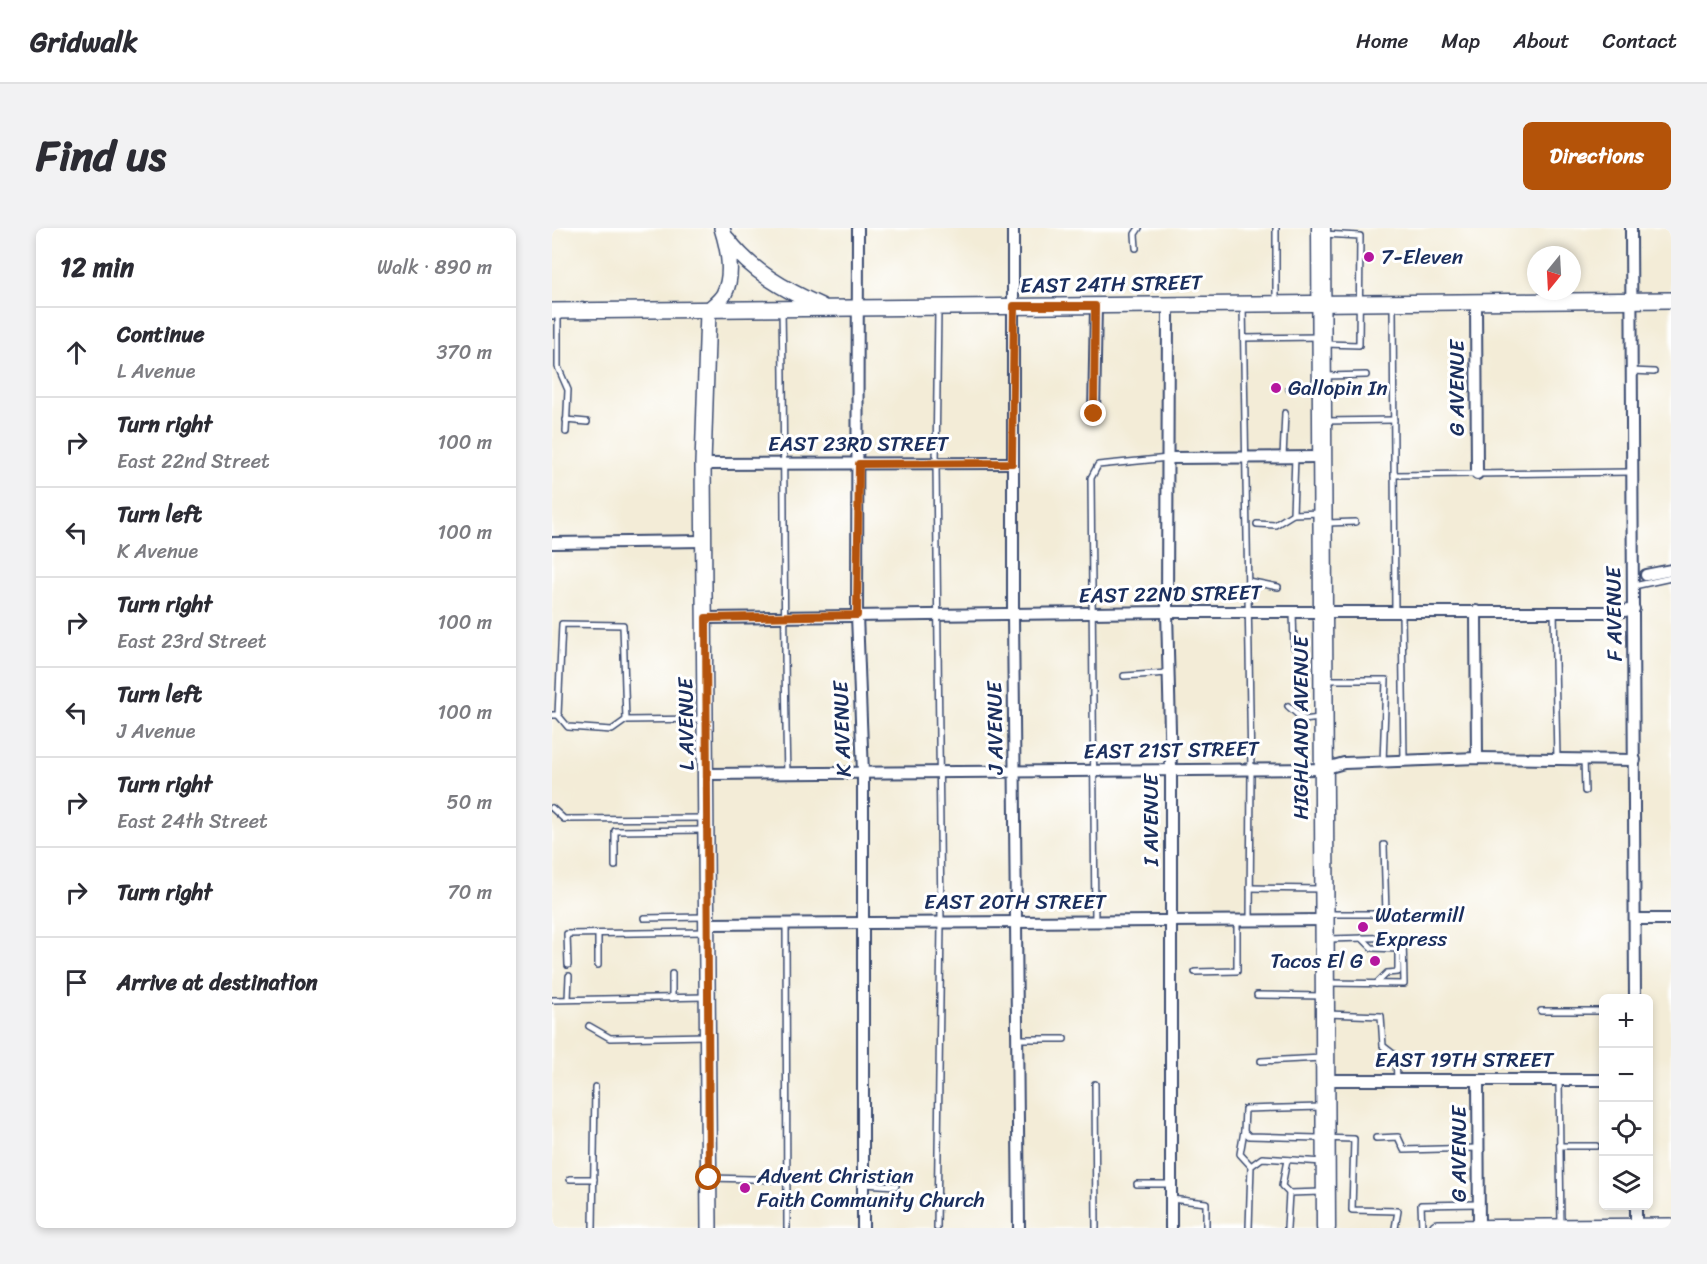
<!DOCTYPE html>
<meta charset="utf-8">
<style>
:root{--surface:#fff;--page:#f2f2f3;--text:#2b2b33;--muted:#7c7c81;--line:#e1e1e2;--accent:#b45309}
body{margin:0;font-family:Sriracha,sans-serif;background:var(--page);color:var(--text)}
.controls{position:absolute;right:18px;bottom:18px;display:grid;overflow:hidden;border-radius:9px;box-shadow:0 3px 9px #0003}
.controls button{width:54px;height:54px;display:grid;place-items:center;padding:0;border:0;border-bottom:2px solid var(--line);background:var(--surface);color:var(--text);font:30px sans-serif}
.compass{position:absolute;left:975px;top:18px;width:54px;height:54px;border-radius:50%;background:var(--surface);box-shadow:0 3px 9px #0003;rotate:198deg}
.stop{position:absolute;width:18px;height:18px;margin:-14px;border:4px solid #b45309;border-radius:50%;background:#fff}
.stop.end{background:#b45309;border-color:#fff;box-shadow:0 2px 6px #0008}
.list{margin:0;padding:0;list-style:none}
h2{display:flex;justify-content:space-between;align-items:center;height:78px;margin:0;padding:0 24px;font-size:26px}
h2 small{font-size:20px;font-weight:400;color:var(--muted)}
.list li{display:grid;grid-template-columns:39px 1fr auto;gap:18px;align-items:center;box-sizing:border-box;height:90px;padding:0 24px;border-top:2px solid var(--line)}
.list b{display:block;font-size:22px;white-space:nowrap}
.list p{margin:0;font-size:20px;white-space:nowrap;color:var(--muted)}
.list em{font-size:20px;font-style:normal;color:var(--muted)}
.icon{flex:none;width:33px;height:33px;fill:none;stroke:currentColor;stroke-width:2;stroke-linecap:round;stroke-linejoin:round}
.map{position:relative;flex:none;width:1119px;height:1000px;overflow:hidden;border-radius:9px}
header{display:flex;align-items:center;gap:36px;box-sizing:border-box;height:84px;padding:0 30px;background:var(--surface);border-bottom:2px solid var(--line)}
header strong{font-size:28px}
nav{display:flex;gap:33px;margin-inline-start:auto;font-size:21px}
.intro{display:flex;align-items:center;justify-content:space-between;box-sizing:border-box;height:144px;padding:0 36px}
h1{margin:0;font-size:42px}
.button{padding:15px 27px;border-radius:9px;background:var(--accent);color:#fff;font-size:21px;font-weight:700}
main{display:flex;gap:36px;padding:0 36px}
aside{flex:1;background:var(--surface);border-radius:9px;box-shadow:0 3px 9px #0003}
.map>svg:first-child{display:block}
</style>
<header>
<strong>Gridwalk</strong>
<nav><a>Home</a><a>Map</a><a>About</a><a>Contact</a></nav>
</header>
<div class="intro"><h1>Find us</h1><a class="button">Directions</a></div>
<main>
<aside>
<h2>12 min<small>Walk · 890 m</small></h2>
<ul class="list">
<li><svg class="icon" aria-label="ahead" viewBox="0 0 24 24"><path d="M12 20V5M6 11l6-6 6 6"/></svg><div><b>Continue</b><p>L Avenue</p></div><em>370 m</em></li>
<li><svg class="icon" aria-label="right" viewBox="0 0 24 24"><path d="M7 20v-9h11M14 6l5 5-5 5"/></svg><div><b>Turn right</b><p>East 22nd Street</p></div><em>100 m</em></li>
<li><svg class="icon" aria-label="left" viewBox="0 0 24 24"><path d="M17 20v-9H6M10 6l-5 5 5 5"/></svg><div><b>Turn left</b><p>K Avenue</p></div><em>100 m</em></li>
<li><svg class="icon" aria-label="right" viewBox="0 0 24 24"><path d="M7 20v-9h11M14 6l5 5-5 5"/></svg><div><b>Turn right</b><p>East 23rd Street</p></div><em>100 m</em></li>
<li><svg class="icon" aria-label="left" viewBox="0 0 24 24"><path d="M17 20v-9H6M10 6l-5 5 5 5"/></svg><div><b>Turn left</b><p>J Avenue</p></div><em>100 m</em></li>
<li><svg class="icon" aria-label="right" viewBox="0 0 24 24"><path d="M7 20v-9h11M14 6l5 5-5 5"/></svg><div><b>Turn right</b><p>East 24th Street</p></div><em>50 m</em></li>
<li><svg class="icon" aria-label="right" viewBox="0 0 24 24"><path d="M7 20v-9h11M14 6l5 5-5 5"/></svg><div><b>Turn right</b></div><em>70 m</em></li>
<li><svg class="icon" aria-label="arrive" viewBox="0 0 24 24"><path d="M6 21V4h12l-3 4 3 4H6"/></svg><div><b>Arrive at destination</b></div></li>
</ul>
</aside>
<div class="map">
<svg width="1119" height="1000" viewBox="0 0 1119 1000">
<rect width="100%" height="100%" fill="#fff"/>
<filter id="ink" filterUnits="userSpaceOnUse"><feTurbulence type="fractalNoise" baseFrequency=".0167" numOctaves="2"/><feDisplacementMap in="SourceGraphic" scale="12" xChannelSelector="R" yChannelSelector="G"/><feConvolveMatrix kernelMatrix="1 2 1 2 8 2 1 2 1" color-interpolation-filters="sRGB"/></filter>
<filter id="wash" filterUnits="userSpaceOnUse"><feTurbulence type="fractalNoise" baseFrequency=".008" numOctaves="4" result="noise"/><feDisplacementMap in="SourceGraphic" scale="24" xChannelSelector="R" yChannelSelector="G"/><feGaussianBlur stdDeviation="1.35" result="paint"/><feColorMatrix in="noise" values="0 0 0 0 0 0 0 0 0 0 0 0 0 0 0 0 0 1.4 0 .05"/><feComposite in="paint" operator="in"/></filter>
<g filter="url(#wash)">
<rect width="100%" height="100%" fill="#f3ecd7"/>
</g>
<g filter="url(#ink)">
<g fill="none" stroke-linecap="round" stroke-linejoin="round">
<defs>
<g id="lane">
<path d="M724 0V73"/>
<path d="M771 6 808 8 807 117 773 116"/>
<path d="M584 20 583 6 587 0"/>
<path d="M841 77 843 384"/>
<path d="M691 78 699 541 698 693"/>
<path d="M230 82C233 237 231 391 235 546"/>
<path d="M6 84V139L16 162 14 204"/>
<path d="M692 110 768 109"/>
<path d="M1080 143 1102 144"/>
<path d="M774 148 814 147"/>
<path d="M737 161 767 159"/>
<path d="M14 192 35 194"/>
<path d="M774 193 842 192"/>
<path d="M731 229 733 185"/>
<path d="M842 247 1079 244"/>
<path d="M741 286 768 285"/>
<path d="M775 295 803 294"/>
<path d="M705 296 723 297 741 286 743 229"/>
<path d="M696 353 726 359"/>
<path d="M1082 358 1119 350"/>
<path d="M1002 382 1005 531"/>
<path d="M850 384 852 532"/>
<path d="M741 385 742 419"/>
<path d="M572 448 616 445"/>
<path d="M774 452H834L831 534"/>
<path d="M736 478 752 492 767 490"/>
<path d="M0 487H6L10 396 71 397 74 492 152 491"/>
<path d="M6 487 16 499 60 502 74 492"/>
<path d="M1032 531 1033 563"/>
<path d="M0 580 12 591 153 590"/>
<path d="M63 638V603L153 602"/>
<path d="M698 660 770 661"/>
<path d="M777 686H834L832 617"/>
<path d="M92 690 153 689"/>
<path d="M543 693 539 250 546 237 616 230"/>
<path d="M234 696 235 1000"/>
<path d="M810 710 820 720 846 721V744L835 745 824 756"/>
<path d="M776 711 851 709 852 756 776 755"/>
<path d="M16 737 15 706 153 704"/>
<path d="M46 737V706"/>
<path d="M643 744 685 743V693"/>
<path d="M705 767 770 768"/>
<path d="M120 770V746"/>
<path d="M16 771 17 748"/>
<path d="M0 772 154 769"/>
<path d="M989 783H1052"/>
<path d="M775 786 829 788 831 818 844 828 845 852"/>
<path d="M37 798 58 810 154 808"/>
<path d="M465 811H512"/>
<path d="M709 833 770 830"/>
<path d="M1007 852 1009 997"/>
<path d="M543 856 544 1000"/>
<path d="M770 879 693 881 692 903 697 908 802 911 800 982 846 983 843 1000"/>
<path d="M692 903 688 926 699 938"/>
<path d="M824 910 846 909 852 922 926 920"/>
<path d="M1008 918H1044"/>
<path d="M735 932 730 958 737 965"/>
<path d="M158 950 235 952"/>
<path d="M18 951H42"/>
<path d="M311 956 344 958"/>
<path d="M585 956H619"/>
<path d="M619 971 654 975V1000"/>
<path d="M41 1000 43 859"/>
<path d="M385 1000 389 694 384 235 386 81"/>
<path d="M697 1000 699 938 710 930 771 934"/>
<path d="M735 1000 737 965 770 964"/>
<path d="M870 1000 869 977 927 976"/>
</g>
<g id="street">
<path d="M306 0 305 387 311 545V1000"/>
<path d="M461 0V387L467 1000"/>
<path d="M1079 0 1083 770"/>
<path d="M924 74 925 246"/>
<path d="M616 77 615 384 619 542V1000"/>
<path d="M542 186 544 77"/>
<path d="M616 230 769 229"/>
<path d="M151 236 460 235"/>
<path d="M0 315 153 313"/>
<path d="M1094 347 1119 342"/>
<path d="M924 383 925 530"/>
<path d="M154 390 615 384H1067L1082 381"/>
<path d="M155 546 771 541 792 535 925 530 1083 532"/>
<path d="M1083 691H1119"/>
<path d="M155 696 772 692"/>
<path d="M772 852H1052"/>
<path d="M926 852 927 1000"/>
<path d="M1084 978V998"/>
</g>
<g id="secondary">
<path d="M175 11C199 43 233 62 269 78"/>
<path d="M0 83 1119 72"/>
<path d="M157 1000 151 236 156 83C161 78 169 72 172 66 182 47 176 19 170 0"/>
<path d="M885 1000 1119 998"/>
</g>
<g id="primary">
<path d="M769 0 772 576"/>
<path d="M772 578 774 1000"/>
</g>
</defs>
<use href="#lane" stroke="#3b4b70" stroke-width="8"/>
<use href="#street" stroke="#3b4b70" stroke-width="14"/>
<use href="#secondary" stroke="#3b4b70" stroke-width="18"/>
<use href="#primary" stroke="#3b4b70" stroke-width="21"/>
<use href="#lane" stroke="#fff" stroke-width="5"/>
<use href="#street" stroke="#fff" stroke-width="10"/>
<use href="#secondary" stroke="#fff" stroke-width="15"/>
<use href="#primary" stroke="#fff" stroke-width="18"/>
</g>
</g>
<g fill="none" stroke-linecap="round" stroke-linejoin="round" filter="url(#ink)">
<path stroke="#b45309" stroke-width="8" d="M157 950 154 390 305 387 307 236 460 235 462 78H543L542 186"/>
</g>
<g fill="#b5179e" stroke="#fff" stroke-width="2">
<circle cx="817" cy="29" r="6"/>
<circle cx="724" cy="160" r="6"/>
<circle cx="811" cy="699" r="6"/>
<circle cx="823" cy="733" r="6"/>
<circle cx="193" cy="960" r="6"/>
</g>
<g text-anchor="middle" stroke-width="6" stroke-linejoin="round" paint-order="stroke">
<g font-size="21" fill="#1b2f5e" stroke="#fff" text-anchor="start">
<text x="829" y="36">7-Eleven</text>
<text x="736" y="167">Gallopin In</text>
<text x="823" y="694">Watermill<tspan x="823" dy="24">Express</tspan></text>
<text x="811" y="740" text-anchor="end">Tacos El G</text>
<text x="205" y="955">Advent Christian<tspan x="205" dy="24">Faith Community Church</tspan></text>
</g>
<g font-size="21" fill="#1b2f5e" stroke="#fff">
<text transform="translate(559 56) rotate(-1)" y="7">EAST 24TH STREET</text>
<text transform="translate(905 160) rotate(-90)" y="7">G AVENUE</text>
<text x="306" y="223">EAST 23RD STREET</text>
<text transform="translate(618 366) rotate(-1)" y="7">EAST 22ND STREET</text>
<text transform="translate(1062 386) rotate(-91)" y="7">F AVENUE</text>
<text transform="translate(134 496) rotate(-91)" y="7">L AVENUE</text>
<text transform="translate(443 500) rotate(-91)" y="7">J AVENUE</text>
<text transform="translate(749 500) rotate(-90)" y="7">HIGHLAND AVENUE</text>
<text transform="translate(290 501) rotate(-92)" y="7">K AVENUE</text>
<text transform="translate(619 522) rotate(-1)" y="7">EAST 21ST STREET</text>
<text transform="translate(599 592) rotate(-90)" y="7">I AVENUE</text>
<text x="463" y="681">EAST 20TH STREET</text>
<text x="912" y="839">EAST 19TH STREET</text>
<text transform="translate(907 926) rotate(-90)" y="7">G AVENUE</text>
</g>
</g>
</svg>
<div class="controls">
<button>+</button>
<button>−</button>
<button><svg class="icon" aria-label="locate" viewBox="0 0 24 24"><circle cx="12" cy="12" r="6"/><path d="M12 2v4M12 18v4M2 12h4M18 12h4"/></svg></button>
<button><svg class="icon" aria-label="layers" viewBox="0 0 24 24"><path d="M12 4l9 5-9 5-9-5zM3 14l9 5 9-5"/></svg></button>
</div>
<svg class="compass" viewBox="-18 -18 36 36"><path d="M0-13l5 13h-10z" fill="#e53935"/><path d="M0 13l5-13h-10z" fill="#7c7c81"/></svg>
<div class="stop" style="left:157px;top:950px"></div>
<div class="stop end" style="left:542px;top:186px"></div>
</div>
</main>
